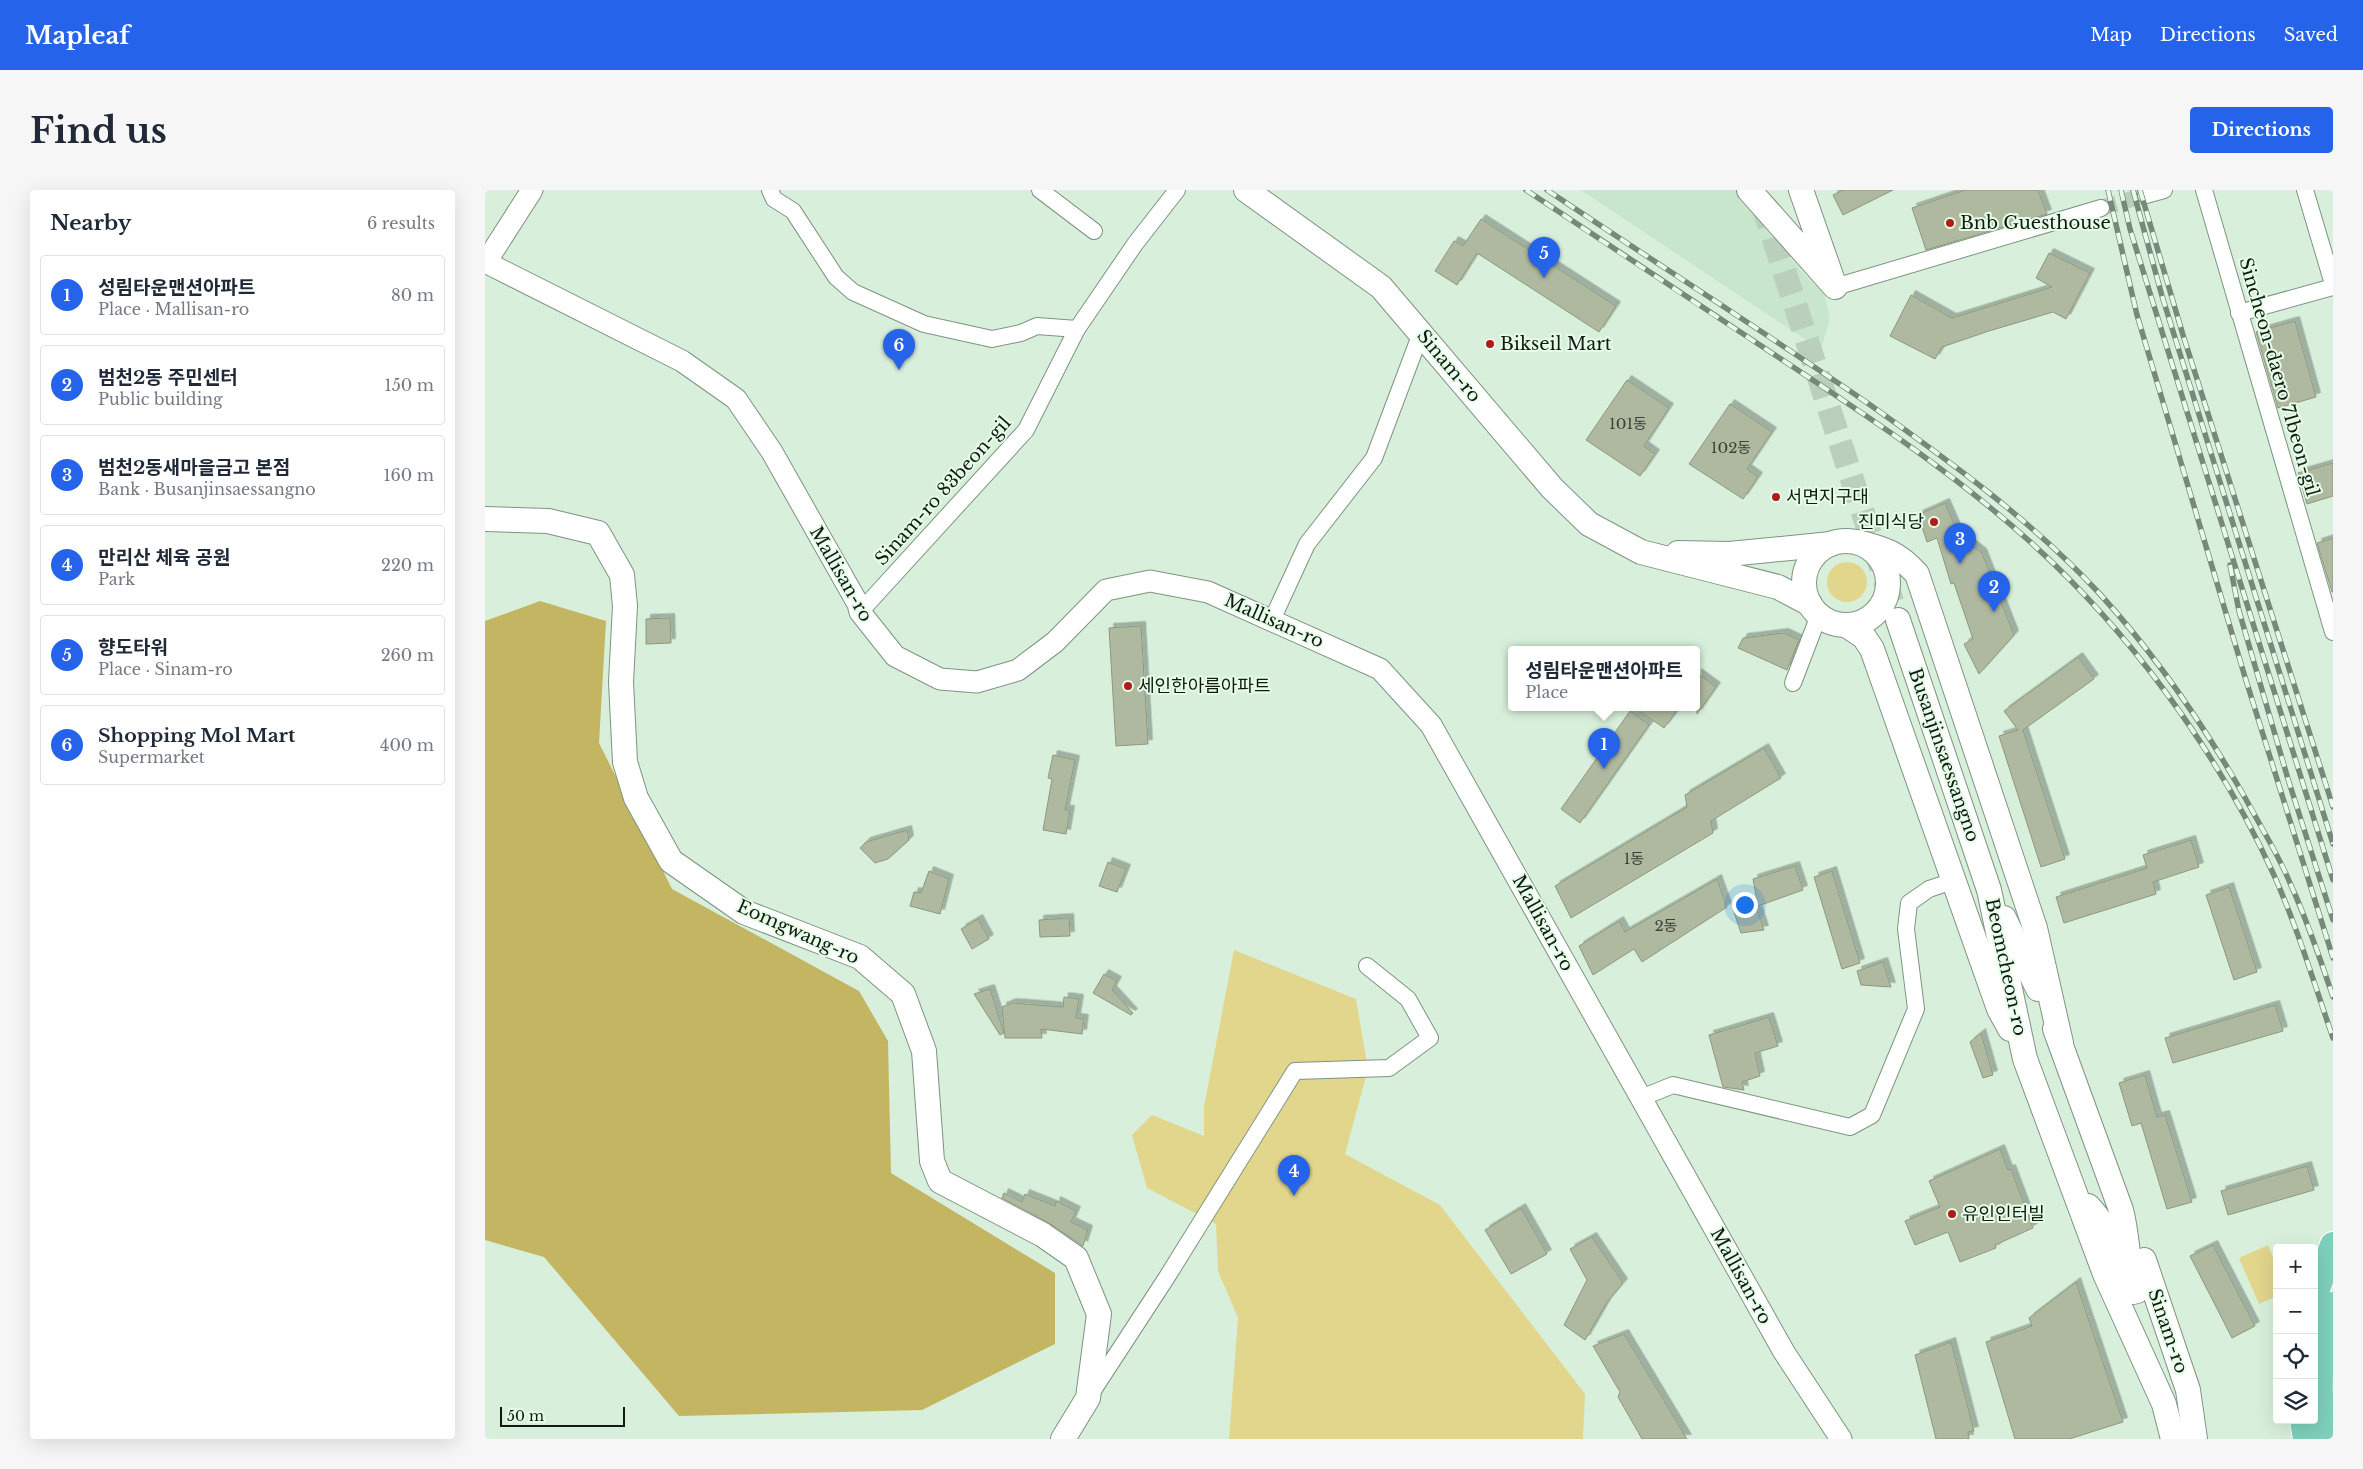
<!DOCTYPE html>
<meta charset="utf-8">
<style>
:root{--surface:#fff;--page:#f6f6f7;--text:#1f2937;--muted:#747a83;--line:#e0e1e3;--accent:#2563eb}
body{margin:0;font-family:"Libre Baskerville","Noto Sans KR",serif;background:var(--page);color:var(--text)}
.controls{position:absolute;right:15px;bottom:15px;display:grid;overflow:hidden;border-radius:5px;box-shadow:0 5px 20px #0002}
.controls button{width:45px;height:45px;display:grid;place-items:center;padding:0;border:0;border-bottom:1px solid var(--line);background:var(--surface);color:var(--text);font:25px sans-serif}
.scale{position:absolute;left:15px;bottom:12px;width:125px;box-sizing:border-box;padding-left:5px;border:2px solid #121b13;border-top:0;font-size:14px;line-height:18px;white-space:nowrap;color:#121b13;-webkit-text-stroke:4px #e6fee8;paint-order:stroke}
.you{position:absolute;left:1259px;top:714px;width:18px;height:18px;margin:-12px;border:4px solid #fff;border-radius:50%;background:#1a73e8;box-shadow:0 0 0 8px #1a73e833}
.badge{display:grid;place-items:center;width:32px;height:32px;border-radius:50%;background:var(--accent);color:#fff;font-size:16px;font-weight:700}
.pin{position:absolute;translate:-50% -41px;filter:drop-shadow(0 1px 2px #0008)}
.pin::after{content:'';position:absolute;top:26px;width:18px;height:15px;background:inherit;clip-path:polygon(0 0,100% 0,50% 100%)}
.popup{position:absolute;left:1023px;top:456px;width:192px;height:65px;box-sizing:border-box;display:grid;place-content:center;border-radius:5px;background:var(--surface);filter:drop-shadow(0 1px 4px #0005);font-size:16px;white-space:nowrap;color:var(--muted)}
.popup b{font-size:19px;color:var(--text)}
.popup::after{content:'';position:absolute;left:50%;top:100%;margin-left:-10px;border:10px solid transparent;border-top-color:var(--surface)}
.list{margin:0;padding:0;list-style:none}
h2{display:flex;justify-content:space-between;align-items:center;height:65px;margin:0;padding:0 20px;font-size:21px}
h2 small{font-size:16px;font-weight:400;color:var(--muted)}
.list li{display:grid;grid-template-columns:32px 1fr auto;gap:15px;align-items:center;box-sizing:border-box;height:80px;margin:0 10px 10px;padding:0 10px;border:1px solid var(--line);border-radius:5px}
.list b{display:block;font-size:19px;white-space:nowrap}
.list p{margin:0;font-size:16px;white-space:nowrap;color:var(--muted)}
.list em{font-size:16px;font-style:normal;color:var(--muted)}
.icon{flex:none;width:28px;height:28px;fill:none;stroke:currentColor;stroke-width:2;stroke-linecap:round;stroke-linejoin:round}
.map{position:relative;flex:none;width:1848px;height:1249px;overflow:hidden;border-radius:5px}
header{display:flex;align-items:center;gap:30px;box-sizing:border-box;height:70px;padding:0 25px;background:var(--accent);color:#fff}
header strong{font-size:24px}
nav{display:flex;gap:28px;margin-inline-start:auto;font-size:18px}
.intro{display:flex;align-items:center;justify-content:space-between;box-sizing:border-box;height:120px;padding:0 30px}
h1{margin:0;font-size:35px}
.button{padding:12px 22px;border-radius:5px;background:var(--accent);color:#fff;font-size:18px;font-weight:700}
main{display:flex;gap:30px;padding:0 30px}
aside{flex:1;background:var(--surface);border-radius:5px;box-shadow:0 5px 20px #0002}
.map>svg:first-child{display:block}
</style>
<header>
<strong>Mapleaf</strong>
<nav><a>Map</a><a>Directions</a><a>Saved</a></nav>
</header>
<div class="intro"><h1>Find us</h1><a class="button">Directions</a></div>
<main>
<aside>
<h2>Nearby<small>6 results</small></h2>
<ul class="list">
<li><span class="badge">1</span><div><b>성림타운맨션아파트</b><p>Place · Mallisan-ro</p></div><em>80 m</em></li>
<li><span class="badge">2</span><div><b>범천2동 주민센터</b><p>Public building</p></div><em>150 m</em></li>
<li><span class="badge">3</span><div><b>범천2동새마을금고 본점</b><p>Bank · Busanjinsaessangno</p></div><em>160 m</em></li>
<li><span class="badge">4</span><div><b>만리산 체육 공원</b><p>Park</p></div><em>220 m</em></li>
<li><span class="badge">5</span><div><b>향도타워</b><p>Place · Sinam-ro</p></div><em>260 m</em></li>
<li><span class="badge">6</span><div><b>Shopping Mol Mart</b><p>Supermarket</p></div><em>400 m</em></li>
</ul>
</aside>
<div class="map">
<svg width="1848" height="1249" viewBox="0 0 1848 1249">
<defs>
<filter id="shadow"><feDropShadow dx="4.5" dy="-4.5" stdDeviation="0" flood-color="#0004"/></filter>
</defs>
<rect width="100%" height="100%" fill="#d8f0db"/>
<path fill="#c8e6cb" d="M1096 0H1252L1269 25 1319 84 1339 104 1345 129 1336 160Z"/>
<g fill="#e2d68d">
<circle cx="1362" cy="392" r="20"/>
<path d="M749 760 871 809 883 879 860 964 955 1015 1100 1204 1098 1249H744L753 1128 733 1081 731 1034 662 998 647 945 667 925 719 946V917Z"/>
<path d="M1783 1055 1792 1078V1106L1774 1114 1754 1068Z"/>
</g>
<path fill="#c3b561" d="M55 411 121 431 114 553 187 699 374 801 403 851 406 983 570 1083V1154L437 1220 194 1226 59 1067 0 1050V431Z"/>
<g fill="#afb99f" stroke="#8e987e" filter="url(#shadow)">
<path d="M1358 0H1408L1358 25 1348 5Z"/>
<path d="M1480 0H1553L1562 24 1441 60 1427 18Z"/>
<path d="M996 29 1131 116 1114 142 992 63 972 95 950 81 969 51 978 56Z"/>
<path d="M1564 63 1605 83 1581 129 1568 122 1504 141 1457 157 1450 169 1405 146 1426 105 1467 128 1567 97 1551 88Z"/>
<path d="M1810 131 1831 207 1793 218 1771 142Z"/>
<path d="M1142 190 1184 218 1159 256 1170 264 1155 286 1101 250Z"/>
<path d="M1245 214 1287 242 1262 279 1273 287 1258 309 1204 274Z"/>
<path d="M1848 273V306L1822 314 1813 283Z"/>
<path d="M1460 313 1474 345 1497 363 1529 445 1494 484 1479 454 1488 449 1469 393 1466 394 1452 348 1442 352 1433 325Z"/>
<path d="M1848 348V402H1847L1832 353Z"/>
<path d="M185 428 186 453 161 454V429Z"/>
<path d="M656 436 663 554 631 556 624 438Z"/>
<path d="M1299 443 1314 450 1302 480 1253 458 1258 448Z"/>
<path d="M1593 467 1609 489 1538 540 1580 669 1556 677 1514 546 1533 540 1519 521Z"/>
<path d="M1212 483 1231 497 1212 524Z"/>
<path d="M1150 518H1194L1179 538Z"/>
<path d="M1145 521 1164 535 1095 633 1076 619Z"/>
<path d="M1279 558 1296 588 1226 631 1228 643 1086 728 1070 696 1202 617 1200 605Z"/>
<path d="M568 565 590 570 580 620H585L581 644 558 640 567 589 563 588Z"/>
<path d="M422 640 424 650 403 669 390 673 375 658 381 652Z"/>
<path d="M1706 650 1714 677 1668 692 1671 704 1579 733 1571 707 1662 678 1658 665Z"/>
<path d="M623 672 641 679 632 702 614 696Z"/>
<path d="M1310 676 1318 700 1273 716 1268 689Z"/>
<path d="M444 681 464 689 455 724 425 716 429 702 436 703Z"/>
<path d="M1347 681 1375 773 1357 779 1329 687Z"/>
<path d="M1232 689 1242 717 1157 772 1149 759 1108 785 1094 756 1134 731 1140 742Z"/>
<path d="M1744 697 1772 782 1749 790 1721 705Z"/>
<path d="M1270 712 1279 740 1256 743 1248 719Z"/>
<path d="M584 728 585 746 555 747 554 730Z"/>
<path d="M493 729 504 749 487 759 476 739Z"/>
<path d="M1398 772 1406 797 1376 795 1372 781Z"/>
<path d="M619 784 632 791 627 800 648 823 646 825 608 803Z"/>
<path d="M505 799 519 843 515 845 489 804Z"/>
<path d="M579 807 594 809 591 828 599 829 597 844 556 839 557 848H520L517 817 527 813 578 817Z"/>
<path d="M1790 815 1798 841 1688 873 1680 848Z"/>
<path d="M1284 827 1293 856 1270 863 1275 886 1257 892 1259 900 1238 897 1224 845Z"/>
<path d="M1496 843 1508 885 1498 888 1485 852Z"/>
<path d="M1660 885 1672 927 1680 925 1707 1012 1682 1019 1656 933 1647 936 1634 893Z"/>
<path d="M1515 959 1523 980 1526 979 1548 1038 1510 1055 1511 1058 1475 1072 1463 1042 1430 1055 1420 1031 1455 1017 1444 991Z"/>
<path d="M1822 976 1829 1000 1743 1025 1736 1001Z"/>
<path d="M519 1003 537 1012 540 1004 570 1016 571 1011 591 1021 586 1032 603 1040 598 1056 564 1033 517 1008Z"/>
<path d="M1036 1018 1062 1064 1026 1084 1000 1040Z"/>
<path d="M1107 1047 1138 1093 1122 1112 1100 1150 1079 1135 1102 1090 1085 1059Z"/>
<path d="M1728 1055 1770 1136 1747 1148 1705 1066Z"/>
<path d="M1591 1092 1638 1232 1584 1249H1530L1501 1152 1547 1136 1544 1128Z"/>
<path d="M1139 1144 1202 1249H1157L1133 1207 1135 1202 1108 1156Z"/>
<path d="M1466 1152 1489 1241 1483 1242 1484 1249H1451L1430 1165Z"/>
</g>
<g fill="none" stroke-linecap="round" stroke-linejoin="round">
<path stroke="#bad0bd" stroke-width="16" stroke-dasharray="16 8" stroke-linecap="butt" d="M1616 18 1661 5"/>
<path stroke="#bad0bd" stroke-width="24" stroke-dasharray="24 12" stroke-linecap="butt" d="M1277 13 1413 430"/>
<defs>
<g id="minor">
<path d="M285 0 289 9 308 21 351 87 368 102 439 134 507 149 536 143 552 136 592 139"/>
<path d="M555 0 609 41"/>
<path d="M1719 0 1848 442"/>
<path d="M1820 0 1848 94"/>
<path d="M1661 5 1679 0"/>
<path d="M1350 97 1616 18"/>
<path d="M1754 123 1848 97"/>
<path d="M375 422 541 240 592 139 650 54 692 0"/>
<path d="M787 430 822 354 889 268 936 143"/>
<path d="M1308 493 1334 425"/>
<path d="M1156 908 1188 895 1365 937 1387 925 1431 819 1421 739 1424 713 1444 699 1468 691"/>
<path d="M607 1202 682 1087 810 881 904 878 945 848 923 809 882 776"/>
</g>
<g id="tertiary">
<path d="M0 72 197 171 251 209 287 262 373 414 375 422 410 466 455 489 492 492 533 480 570 452 621 400 665 391 723 402 895 479 946 535 1299 1162 1356 1249"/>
<path d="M1 72 47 0"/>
</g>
<g id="secondary">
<path d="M761 0 896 97 1067 298 1104 334 1156 362 1293 397 1325 414"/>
<path d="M1264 0 1350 97 1316 0"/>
<path d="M0 329 63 331 113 343 137 385 140 416 136 492 140 572 151 608 186 671 259 722 375 767 418 804 439 861 447 971 455 991 558 1045 591 1068 614 1124 603 1208 578 1249"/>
<circle cx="1361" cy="393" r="42"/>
<path d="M1373 352C1400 359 1413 363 1432 384L1550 738 1576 853"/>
<path d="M1193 363 1244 364 1346 354"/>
<path d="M1413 430 1504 700 1540 869 1620 1084 1679 1214 1688 1249"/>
<path d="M1361 435 1379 447 1387 459 1514 819 1525 839"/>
<path d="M1519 728 1553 799"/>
<path d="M1570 839 1636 1020C1640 1035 1641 1048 1643 1063 1646 1076 1655 1087 1652 1101L1648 1102 1643 1096C1633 1067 1625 1038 1603 1016"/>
<path d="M1659 1070 1703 1200 1710 1249"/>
</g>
<g id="primary">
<path d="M1829 1107 1848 1055"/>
<path d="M1818 1230 1821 1249"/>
<path d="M1841 1249C1830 1203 1834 1159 1848 1115"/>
</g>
</defs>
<use href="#minor" stroke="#7e9481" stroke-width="18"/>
<use href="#tertiary" stroke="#7e9481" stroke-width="23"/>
<use href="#secondary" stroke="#7e9481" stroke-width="26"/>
<use href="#primary" stroke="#fff" stroke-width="28"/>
<use href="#minor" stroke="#fff" stroke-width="16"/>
<use href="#tertiary" stroke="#fff" stroke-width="21"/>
<use href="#secondary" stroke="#fff" stroke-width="24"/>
<use href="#primary" stroke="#7ed0bc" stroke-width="26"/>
<defs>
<g id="rail">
<path d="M1041 0C1125 56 1209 112 1293 167 1379 224 1465 280 1542 349 1643 439 1731 559 1788 683 1812 736 1829 793 1848 848"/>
<path d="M1062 0C1168 71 1276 140 1381 212 1463 270 1545 329 1614 403 1677 472 1729 550 1773 631 1784 651 1796 671 1805 693 1822 730 1835 768 1848 807"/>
<path d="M1623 0 1652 125 1760 487 1848 768"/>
<path d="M1636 0 1645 39 1848 690"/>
<path d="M1648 0 1677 106 1848 654"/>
<path d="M1655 0 1698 145 1848 617"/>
<path d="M1745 375 1754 421 1803 589 1848 730"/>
</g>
</defs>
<use href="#rail" stroke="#78887a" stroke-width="5.5"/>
<use href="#rail" stroke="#e6fee8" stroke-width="4" stroke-dasharray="11" stroke-linecap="butt"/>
</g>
<g fill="#ae1d19" stroke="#e6fee8" stroke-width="2">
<circle cx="1465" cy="33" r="5"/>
<circle cx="1005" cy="154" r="5"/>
<circle cx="1291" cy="307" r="5"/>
<circle cx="1449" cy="332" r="5"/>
<circle cx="643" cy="496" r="5"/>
<circle cx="1467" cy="1024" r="5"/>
</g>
<g text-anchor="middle" stroke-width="4" stroke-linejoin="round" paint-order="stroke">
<g font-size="15" fill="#394236">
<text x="1143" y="239">101동</text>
<text x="1246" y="263">102동</text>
<text x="1149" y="674">1동</text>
<text x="1181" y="741">2동</text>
</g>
<g font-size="18" fill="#121b13" stroke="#e6fee8" text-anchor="start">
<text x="1475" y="39">Bnb Guesthouse</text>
<text x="1015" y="160">Bikseil Mart</text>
<text x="1301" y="313">서면지구대</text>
<text x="1439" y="338" text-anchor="end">진미식당</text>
<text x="653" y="502">세인한아름아파트</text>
<text x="1477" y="1030">유인인터빌</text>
</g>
<g font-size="18" fill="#121b13" stroke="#e6fee8">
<text transform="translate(964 176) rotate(50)" y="6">Sinam-ro</text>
<text transform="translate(1794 187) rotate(74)" y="6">Sincheon-daero 71beon-gil</text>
<text transform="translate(458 301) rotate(-48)" y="6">Sinam-ro 83beon-gil</text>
<text transform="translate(356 384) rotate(60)" y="6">Mallisan-ro</text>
<text transform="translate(789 431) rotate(24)" y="6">Mallisan-ro</text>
<text transform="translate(1459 565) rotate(71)" y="6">Busanjinsaessangno</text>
<text transform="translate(1058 733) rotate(61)" y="6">Mallisan-ro</text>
<text transform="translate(313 742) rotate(24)" y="6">Eomgwang-ro</text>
<text transform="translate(1521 777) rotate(78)" y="6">Beomcheon-ro</text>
<text transform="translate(1256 1086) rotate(61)" y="6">Mallisan-ro</text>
<text transform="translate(1683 1141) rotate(71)" y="6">Sinam-ro</text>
</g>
</g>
</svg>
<div class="controls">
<button>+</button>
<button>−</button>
<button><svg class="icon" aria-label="locate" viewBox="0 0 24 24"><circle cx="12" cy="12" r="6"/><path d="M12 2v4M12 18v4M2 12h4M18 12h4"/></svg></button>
<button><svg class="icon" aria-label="layers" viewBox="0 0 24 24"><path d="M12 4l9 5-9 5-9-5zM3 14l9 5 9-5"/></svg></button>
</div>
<div class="scale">50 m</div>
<div class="you"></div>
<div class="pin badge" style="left:1119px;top:579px">1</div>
<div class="popup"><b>성림타운맨션아파트</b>Place</div>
<div class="pin badge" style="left:1509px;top:422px">2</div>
<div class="pin badge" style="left:1475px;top:374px">3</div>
<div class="pin badge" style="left:809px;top:1006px">4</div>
<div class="pin badge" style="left:1059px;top:88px">5</div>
<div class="pin badge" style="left:414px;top:180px">6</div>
</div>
</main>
